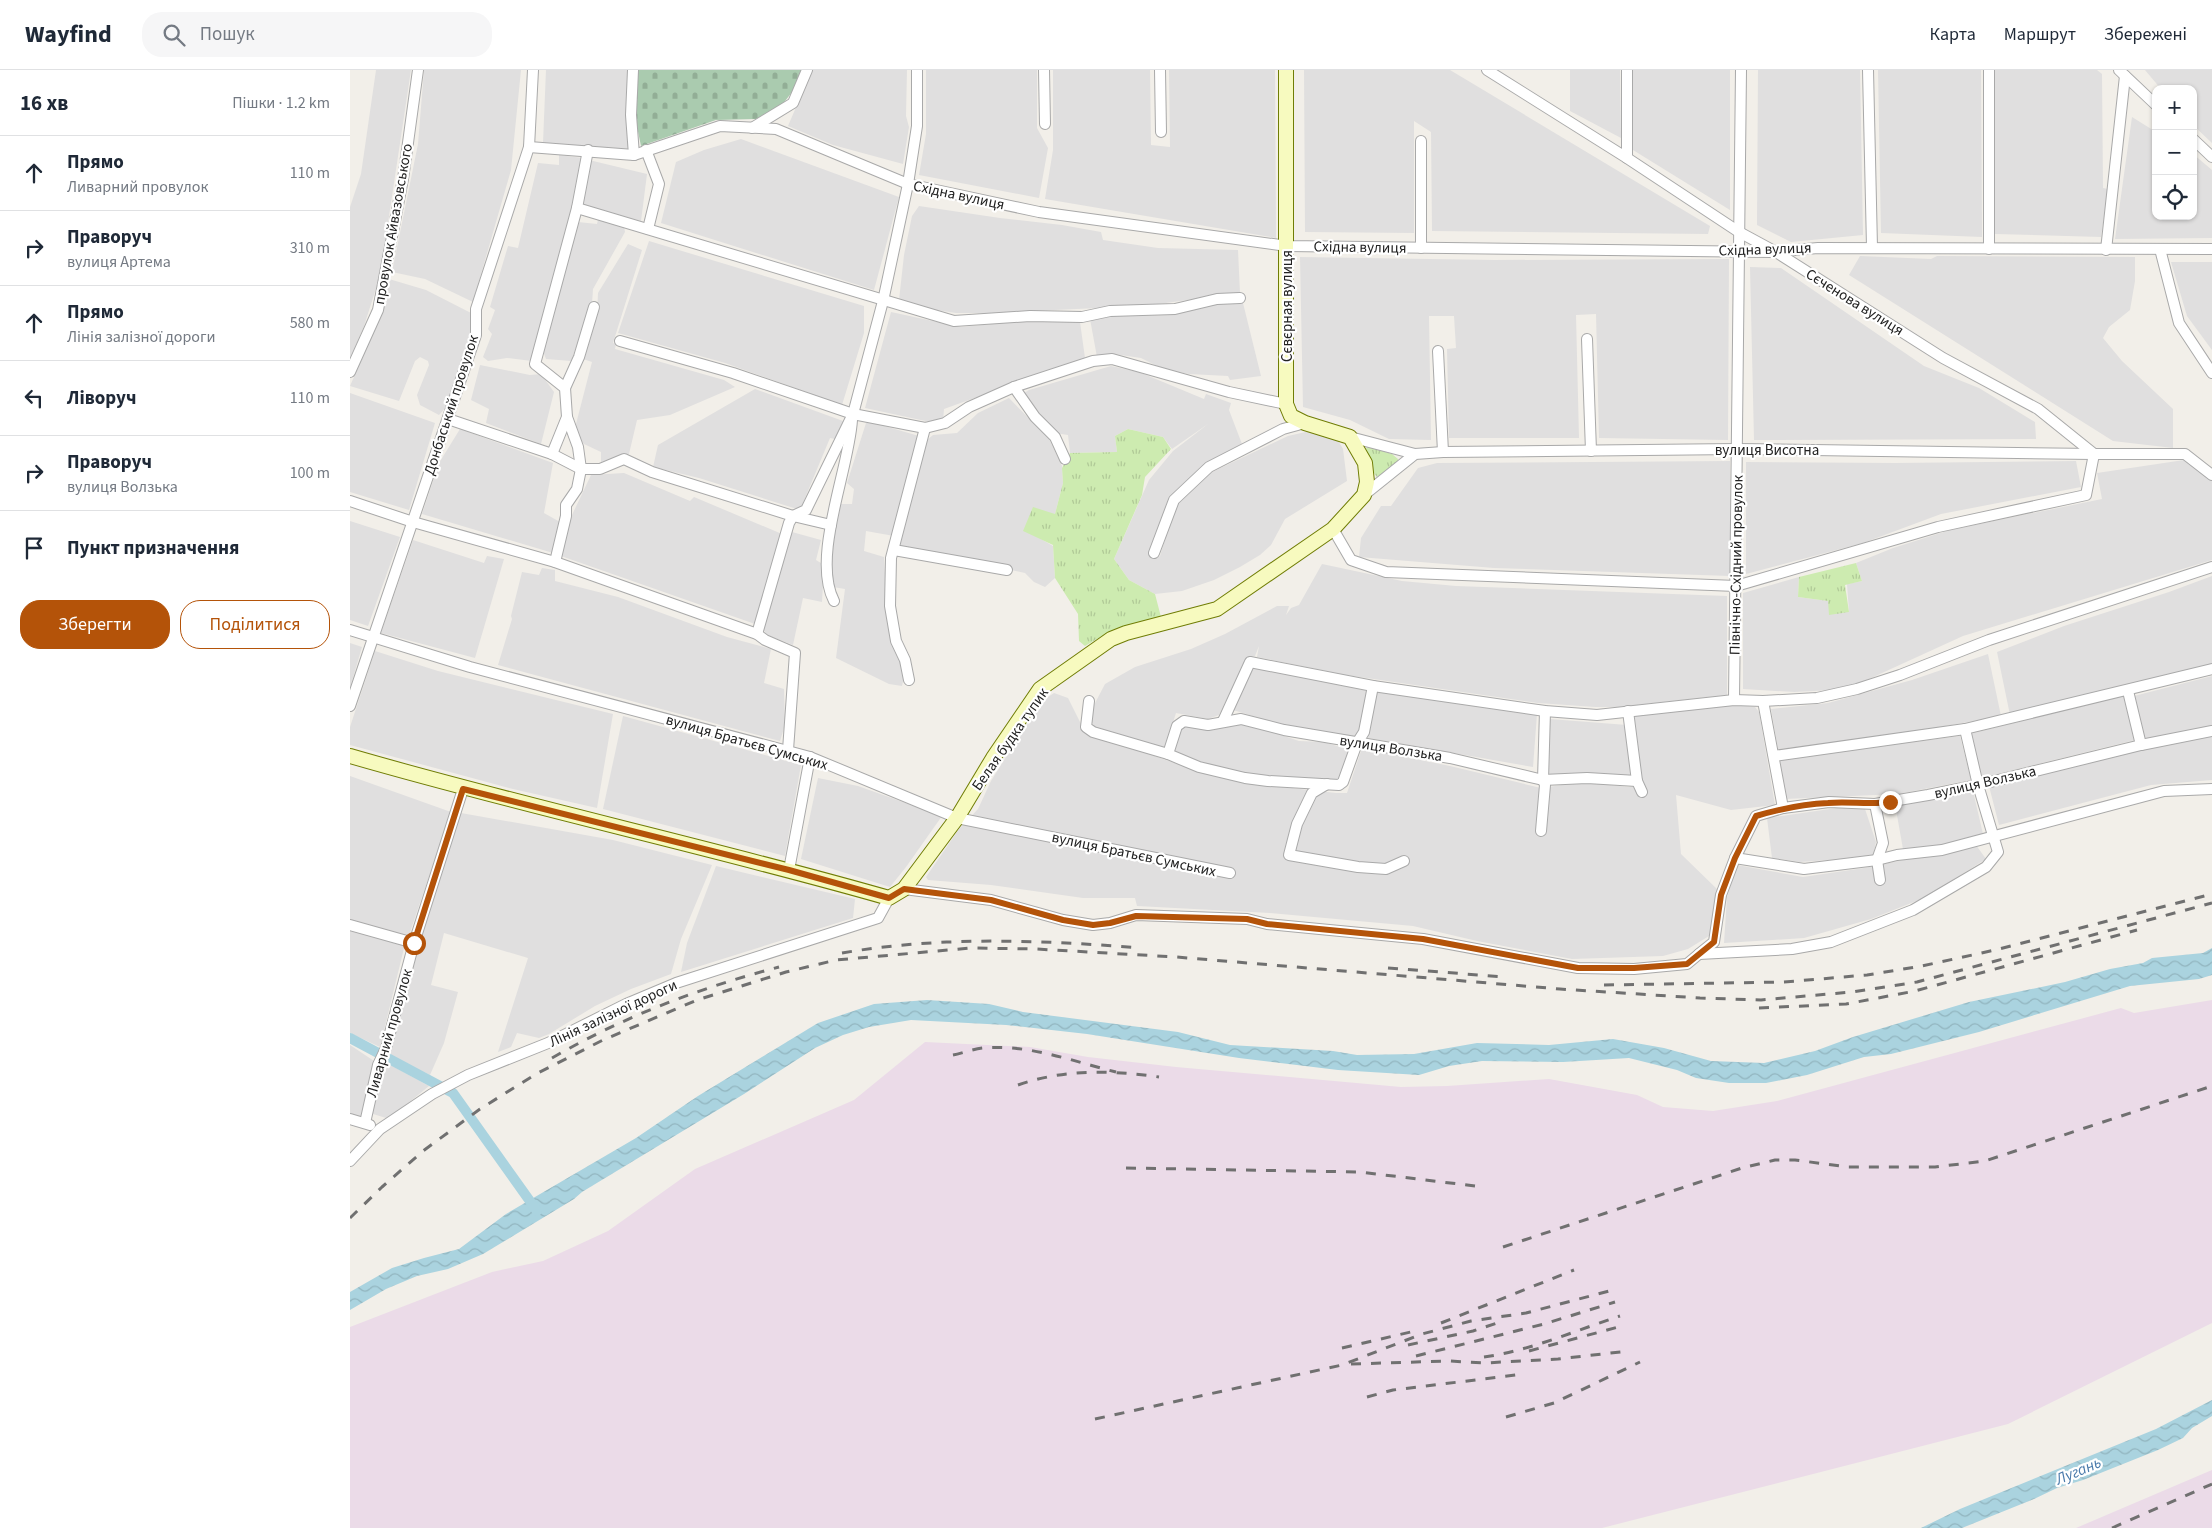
<!DOCTYPE html>
<html lang="uk">
<meta charset="utf-8">
<style>
:root{--surface:#fff;--page:#f6f6f7;--text:#1f2937;--muted:#747a83;--line:#e0e1e3;--accent:#b45309}
body{margin:0;font-family:"Source Sans 3",sans-serif;background:var(--page);color:var(--text)}
.controls{position:absolute;right:15px;top:15px;display:grid;overflow:hidden;border-radius:10px;box-shadow:0 1px 4px #0004}
.controls button{width:45px;height:45px;display:grid;place-items:center;padding:0;border:0;border-bottom:1px solid var(--line);background:var(--surface);color:var(--text);font:25px sans-serif}
.stop{position:absolute;width:15px;height:15px;margin:-11px;border:4px solid #b45309;border-radius:50%;background:#fff}
.stop.end{background:#b45309;border-color:#fff;box-shadow:0 1px 5px #0008}
.list{margin:0;padding:0;list-style:none}
h2{display:flex;justify-content:space-between;align-items:center;height:65px;margin:0;padding:0 20px;font-size:21px}
h2 small{font-size:16px;font-weight:400;color:var(--muted)}
.list li{display:grid;grid-template-columns:32px 1fr auto;gap:15px;align-items:center;box-sizing:border-box;height:75px;padding:0 20px;border-top:1px solid var(--line)}
.list b{display:block;font-size:19px;white-space:nowrap}
.list p{margin:0;font-size:16px;white-space:nowrap;color:var(--muted)}
.list em{font-size:16px;font-style:normal;color:var(--muted)}
.actions{display:flex;gap:10px;padding:15px 20px}
.actions a{flex:1;padding:11px 0;border:1px solid var(--accent);border-radius:20px;text-align:center;font-size:18px;color:var(--accent)}
.actions .main{background:var(--accent);color:#fff}
.icon{flex:none;width:28px;height:28px;fill:none;stroke:currentColor;stroke-width:2;stroke-linecap:round;stroke-linejoin:round}
.map{position:relative;flex:none;width:1862px;height:1458px;overflow:hidden}
header{display:flex;align-items:center;gap:30px;box-sizing:border-box;height:70px;padding:0 25px;background:var(--surface);border-bottom:1px solid var(--line)}
header strong{font-size:24px}
nav{display:flex;gap:28px;margin-inline-start:auto;font-size:18px}
.search{width:350px;height:45px;background:var(--page);display:flex;align-items:center;gap:12px;box-sizing:border-box;padding:0 18px;border-radius:20px;color:var(--muted);font-size:19px}
main{display:flex}
aside{flex:1;background:var(--surface)}
.map>svg:first-child{display:block}
</style>
<header>
<strong>Wayfind</strong>
<div class="search"><svg class="icon" aria-label="search" viewBox="0 0 24 24"><circle cx="10" cy="10" r="6"/><path d="M15 15l6 6"/></svg>Пошук</div>
<nav><a>Карта</a><a>Маршрут</a><a>Збережені</a></nav>
</header>
<main>
<aside>
<h2>16 хв<small>Пішки · 1.2 km</small></h2>
<ul class="list">
<li><svg class="icon" aria-label="ahead" viewBox="0 0 24 24"><path d="M12 20V5M6 11l6-6 6 6"/></svg><div><b>Прямо</b><p>Ливарний провулок</p></div><em>110 m</em></li>
<li><svg class="icon" aria-label="right" viewBox="0 0 24 24"><path d="M7 20v-9h11M14 6l5 5-5 5"/></svg><div><b>Праворуч</b><p>вулиця Артема</p></div><em>310 m</em></li>
<li><svg class="icon" aria-label="ahead" viewBox="0 0 24 24"><path d="M12 20V5M6 11l6-6 6 6"/></svg><div><b>Прямо</b><p>Лінія залізної дороги</p></div><em>580 m</em></li>
<li><svg class="icon" aria-label="left" viewBox="0 0 24 24"><path d="M17 20v-9H6M10 6l-5 5 5 5"/></svg><div><b>Ліворуч</b></div><em>110 m</em></li>
<li><svg class="icon" aria-label="right" viewBox="0 0 24 24"><path d="M7 20v-9h11M14 6l5 5-5 5"/></svg><div><b>Праворуч</b><p>вулиця Волзька</p></div><em>100 m</em></li>
<li><svg class="icon" aria-label="arrive" viewBox="0 0 24 24"><path d="M6 21V4h12l-3 4 3 4H6"/></svg><div><b>Пункт призначення</b></div></li>
</ul>
<div class="actions"><a class="main">Зберегти</a><a>Поділитися</a></div>
</aside>
<div class="map">
<svg width="1862" height="1458" viewBox="0 0 1862 1458">
<defs>
<pattern id="grass-tufts" width="24" height="20" patternUnits="userSpaceOnUse" patternTransform="scale(1.25)"><rect width="24" height="20" fill="#cdebb0"/><path d="M3 7l-1-3M5 7V3M7 7l1-3M15 17l-1-3M17 17v-4M19 17l1-3" fill="none" stroke="#b0c997"/></pattern>
<pattern id="cemetery-stones" width="16" height="16" patternUnits="userSpaceOnUse" patternTransform="scale(1.25)"><rect width="16" height="16" fill="#aacbaf"/><path d="M2 7V4a2 2 0 0 1 4 0v3zM10 15v-3a2 2 0 0 1 4 0v3z" fill="#92ae96"/></pattern>
<pattern id="water-waves" width="16" height="10" patternUnits="userSpaceOnUse" patternTransform="scale(1.25)"><rect width="16" height="10" fill="#aad3df"/><path d="M0 5q4-4 8 0t8 0" fill="none" stroke="#92b5bf"/></pattern>
</defs>
<rect width="100%" height="100%" fill="#f2efe9"/>
<g fill="#e0dfdf">
<path d="M26 0H61L30 206 14 256 0 289V137L11 104Z"/>
<path d="M74 0H171L161 100 123 232 75 209 42 202 68 74Z"/>
<path d="M196 0H279L280 79 193 73Z"/>
<path d="M462 0H557L556 46 559 57 553 94 483 75 438 56Z"/>
<path d="M576 0H687V58L698 78 689 128 569 105 576 64Z"/>
<path d="M703 0H800L801 75 820 77 819 0H925L926 168 695 129 703 80Z"/>
<path d="M954 0H1100L1360 156 1358 164 1082 161 1081 62 1064 51V163L955 162Z"/>
<path d="M1220 0H1270L1271 68 1220 41Z"/>
<path d="M1283 0H1380V140L1283 80Z"/>
<path d="M1408 0H1510L1513 165 1441 172 1407 155Z"/>
<path d="M1528 0H1631L1632 167 1531 163Z"/>
<path d="M1645 0H1747L1752 4 1753 118 1758 119 1751 167 1645 164Z"/>
<path d="M1795 0H1862V73L1843 55V19H1811Z"/>
<path d="M1782 47 1806 62V146H1843V84L1862 100V168L1765 169Z"/>
<path d="M391 69 549 127 524 220 311 153 326 92 354 80Z"/>
<path d="M209 85 233 88 226 121 182 291 157 288 138 291 133 287 142 264 138 259 145 240 140 237 158 176 168 178 188 93 209 95Z"/>
<path d="M239 90 297 104 291 151 232 135Z"/>
<path d="M569 136 650 148 712 155 751 162 753 170 808 178 888 180 890 223 793 236 640 243H606L586 240 549 230 554 185 562 146Z"/>
<path d="M248 150 274 156 275 162 243 219 242 234 221 291 196 289 192 278 228 152 247 154Z"/>
<path d="M299 171 514 236V263L492 335 375 293 268 263Z"/>
<path d="M278 174 292 180 263 273 266 274 265 279 374 310 385 317 320 345 287 350 279 384 251 392V382L234 374 227 366 226 354 242 292 233 289 247 245 248 223Z"/>
<path d="M1510 186 1581 189 1587 186 1785 187V211L1780 240 1759 257 1753 268 1772 291 1823 339V378L1763 371 1499 205Z"/>
<path d="M950 187 1145 190 1379 189 1378 370 1249 368 1246 244 1226 245 1229 368H1099L1097 279 1106 278 1104 246H1079L1081 370 1039 369 1000 350 953 337Z"/>
<path d="M1821 192H1862V280L1837 246Z"/>
<path d="M1400 197 1431 198 1574 296 1629 318 1685 352 1686 369 1404 370Z"/>
<path d="M39 209 76 220 121 243V270L96 337 89 345 70 335 67 325 79 295 78 291 70 287 65 291 49 331 0 316 33 241Z"/>
<path d="M871 233H893L911 306 880 310 878 306 839 304 813 299 791 288 764 284 747 287 740 249 761 246 822 245Z"/>
<path d="M541 242 611 257 682 250 730 252 735 288 594 339 593 351 580 352 515 338Z"/>
<path d="M130 295 180 305 191 304 204 322 191 374 136 353 139 339 121 330Z"/>
<path d="M761 296 789 302 854 329 856 324 881 333 879 340 892 374 857 392 820 427 801 476 800 484 806 488 810 486 825 437 860 403 938 366 960 361 986 367 993 379 997 411 935 449 921 475 910 485 890 497 864 510 832 521 805 524 779 510 764 489 799 410 823 381 858 354 822 379 813 367 778 359 765 366 767 382 720 383 718 365 705 363 674 323 679 320Z"/>
<path d="M405 319 493 351 485 369 480 368 450 440 349 408 303 397 308 375Z"/>
<path d="M0 323 85 353 59 440 0 422Z"/>
<path d="M659 328 699 369 712 396 713 413 705 444 674 459 703 476 705 508 695 517 684 512 675 503 550 476 577 370 583 365 607 363 628 343Z"/>
<path d="M516 353H524L569 366 544 466 516 461 514 481 534 487 538 555 546 581 552 592 554 607 552 616 539 614 486 588 495 519 483 517 480 488 491 434H502L504 419 497 413Z"/>
<path d="M110 359 203 393 194 443 210 452 203 483 72 444 89 393Z"/>
<path d="M1834 390 1862 409V490L1613 566 1508 614 1483 620 1444 622 1393 619V523L1449 507 1448 527 1478 531 1499 542 1497 514 1512 511 1506 493 1543 478 1600 460 1752 429 1747 403Z"/>
<path d="M1380 391V506L1144 498 1009 487 1011 468 1031 436H1041L1068 398 1087 393Z"/>
<path d="M1726 391 1731 417 1591 444 1513 473 1396 504V392L1545 393Z"/>
<path d="M274 403 340 431 344 427 432 464 405 554 211 486 222 445 241 405Z"/>
<path d="M0 451 50 467 18 556 0 550Z"/>
<path d="M442 462 471 470 466 490 474 495 472 532 453 528 443 575 417 565 413 559Z"/>
<path d="M63 470 134 493 137 486 154 489 125 588 31 563Z"/>
<path d="M972 494 1052 511 1106 516 1377 526V625L1269 637H1245L1188 633 996 605 907 587 909 576 905 586 897 587 869 645 858 649 826 643 815 678 745 657 741 651 743 637 755 614 785 597 841 579 875 564 927 536H939L936 545 941 538 949 535Z"/>
<path d="M192 498 205 500V511L268 527 377 567 421 579 414 613 434 619 435 655 430 671 148 595 162 549 161 546 172 502 189 505Z"/>
<path d="M1862 506V594L1660 645 1647 582 1714 556 1819 522Z"/>
<path d="M0 573 12 577 0 618Z"/>
<path d="M25 581 88 601 263 644 247 738 163 719 0 675V657Z"/>
<path d="M1638 584 1651 646 1529 668 1428 679 1421 639 1478 633 1562 610Z"/>
<path d="M902 597 1018 621 1012 658 1006 669 919 651 883 640Z"/>
<path d="M1862 606V656L1793 669 1784 626Z"/>
<path d="M1026 622 1187 644 1183 697 1018 668Z"/>
<path d="M704 623 718 628 735 662 851 702 890 712 986 723H997L1012 678 1100 696 1191 718 1232 712 1279 717 1292 715 1282 645 1379 634 1405 637 1409 642 1425 735 1381 740 1326 725 1331 784 1368 820 1359 866 1338 879 1313 886 1222 889 1127 871 1063 856 920 843 787 836 785 828H733L641 815 578 810 576 807 609 759 628 739 641 711 666 671 695 629Z"/>
<path d="M1770 626 1775 627 1785 670 1631 708 1620 664Z"/>
<path d="M273 646 451 695 435 786 253 739Z"/>
<path d="M1200 649 1277 655 1282 705 1196 704Z"/>
<path d="M832 655H902L949 671 974 672 1000 680 989 710 944 707 939 709 914 706 862 696 824 682Z"/>
<path d="M1862 665V710L1801 715 1649 755 1639 716 1774 683Z"/>
<path d="M1610 666 1621 710 1548 724 1435 729 1430 689Z"/>
<path d="M0 706 101 742 58 868 0 853Z"/>
<path d="M468 708 508 716 592 746 556 797 540 817 451 789Z"/>
<path d="M1623 721 1633 764 1595 775 1553 779 1545 734Z"/>
<path d="M1487 738 1515 739 1526 772 1523 787 1450 792 1422 788 1417 748Z"/>
<path d="M111 743 263 770 362 795 331 869 321 904 281 919 245 936 199 964 189 968 167 963 161 977 148 982 178 888 94 863 81 915 108 922 94 973 80 1005 39 985 68 877Z"/>
<path d="M1626 775 1636 789 1574 828 1521 849 1454 868 1374 873 1377 827 1387 795 1453 807 1514 798Z"/>
<path d="M366 796 505 829 503 848 331 902 337 873Z"/>
<path d="M0 861 55 874 30 977 0 963Z"/>
<path d="M0 975 24 991 13 1047 0 1045Z"/>
<path d="M37 993 79 1016 46 1043 36 1048 20 1043Z"/>
</g>
<g fill="#ebdbe8">
<path d="M1862 930V1253L1658 1354 1252 1458H0V1257L142 1202 193 1191 258 1161 345 1099 504 1030 575 972 680 977 738 987 826 997 1051 1017 1097 1016 1199 1009 1287 1025 1313 1037 1363 1041 1427 1031 1771 938 1784 943Z"/>
<path d="M1862 1400V1458H1726Z"/>
</g>
<g fill="url(#grass-tufts)">
<path d="M778 359 813 367 821 379 795 407 792 425 764 489 779 510 805 524 811 547 759 562 735 576 729 571 728 544 705 508 703 475 673 461 683 437 705 444 713 413 712 398 720 383 767 382 765 366Z"/>
<path d="M1019 377 1042 384 1048 389V392L1027 407C1021 401 1018 387 1016 378Z"/>
<path d="M1506 493 1512 511 1495 515 1499 542 1479 545 1478 531 1448 527 1449 507Z"/>
</g>
<path fill="url(#cemetery-stones)" d="M286 0H455L452 9 432 35 406 49 366 50 291 76 285 47Z"/>
<g fill="url(#water-waves)">
<path d="M1862 878V905L1849 909 1780 916 1629 962 1541 984 1514 987 1457 1005 1416 1013H1379L1346 1008 1327 1000 1279 988 1213 992 1132 991 1099 996 1069 1005 988 1000 889 988 737 964 656 955 561 950 519 957 493 965 465 978 394 1024 232 1122 224 1129 133 1184 98 1199 67 1206 36 1219 0 1240V1222L42 1198 74 1188 109 1179 156 1144 286 1068 348 1026 468 953 524 934 577 930 639 934 673 942 828 962 880 975 983 981 1007 985 1064 984 1127 973 1199 975 1263 969 1314 978 1361 991 1414 993 1465 981 1503 967 1619 932 1715 912 1760 899 1793 893 1802 888 1853 883Z"/>
<path d="M1862 1330V1346L1842 1358 1833 1368 1808 1380 1733 1410 1707 1418 1684 1429 1612 1458H1571L1610 1439 1806 1359Z"/>
</g>
<g fill="none" stroke-linecap="round" stroke-linejoin="round">
<path stroke="#aad3df" stroke-width="10" d="M0 968 103 1023 187 1141"/>
<defs>
<g id="street">
<path d="M283 0 281 45 284 85"/>
<path d="M694 0 695 54"/>
<path d="M810 0 811 62"/>
<path d="M1518 0 1522 177"/>
<path d="M1639 0V179"/>
<path d="M1769 0 1806 35"/>
<path d="M402 58 443 33 457 0"/>
<path d="M1843 69 1862 87"/>
<path d="M1071 71V178"/>
<path d="M179 77 284 85 370 56 426 59 558 114 689 142 937 176 1421 182 1468 178 1862 179"/>
<path d="M296 80 309 114 298 159"/>
<path d="M1277 88V0"/>
<path d="M227 138 604 251 680 246 732 247 760 241 825 239 867 229 890 228"/>
<path d="M1810 179 1829 253 1862 303"/>
<path d="M1756 180 1775 6"/>
<path d="M1237 269 1241 381"/>
<path d="M270 271 383 303 503 344 575 358 595 353 619 337 664 317 743 291 762 289 879 322 936 334"/>
<path d="M1088 281 1093 382"/>
<path d="M0 302 28 240 53 109 68 0"/>
<path d="M664 317 685 347 705 367 715 389"/>
<path d="M215 318 229 287 244 237"/>
<path d="M98 349 202 384 231 399H250L274 389 302 402 443 446 481 455"/>
<path d="M1000 367 1065 384"/>
<path d="M202 384 217 347 215 318 185 294 227 138 238 80"/>
<path d="M1014 425 1065 384 1093 382 1387 379 1744 384H1835L1862 405"/>
<path d="M0 431 63 452 205 492 407 564 415 570 445 583 438 680"/>
<path d="M983 459 1001 490 1036 502 1386 516 1588 457 1736 425 1744 384 1688 339 1593 288 1426 182 1389 162 1277 88 1137 0"/>
<path d="M544 480 657 500"/>
<path d="M804 483 824 430 859 397 933 359 955 353"/>
<path d="M205 492 216 446V435L227 419 231 399 228 377 217 347"/>
<path d="M484 531C461 487 499 400 502 350"/>
<path d="M0 560 120 597 460 687 607 748 880 803"/>
<path d="M407 564 439 453 443 446 456 440 503 344 533 231 558 114 567 56V0"/>
<path d="M559 610 555 590 546 571 540 536 541 488 575 358"/>
<path d="M1778 621 1791 675"/>
<path d="M1384 630 1391 0"/>
<path d="M739 631 736 657 743 662 818 684 849 697 895 708 918 711 989 715 993 712 1007 673 1014 662 1023 616"/>
<path d="M1413 631 1433 738"/>
<path d="M0 636 126 265V239L179 77 183 0"/>
<path d="M1278 641 1287 711 1292 722"/>
<path d="M873 651 900 592 1023 616 1195 641 1247 645 1384 630 1413 631 1467 628 1507 619 1550 605 1639 570 1862 497"/>
<path d="M818 684 827 656 834 651 858 655 891 649 934 660 1100 688 1193 710 1237 708 1287 711"/>
<path d="M1424 686 1615 659 1862 599"/>
<path d="M977 714 962 723 947 754 939 785 1008 797 1036 799 1054 791"/>
<path d="M1525 734 1533 773 1527 790 1530 810"/>
<path d="M1191 761 1195 715 1193 710 1195 641"/>
<path d="M1385 788 1454 799 1527 790 1547 785 1592 780 1814 721 1862 719"/>
<path d="M439 800 460 687"/>
<path d="M554 819 641 830 713 850 743 855 760 853 786 845 897 849 917 854 1073 869 1228 898 1284 899 1337 894 1349 884 1442 879 1481 872 1563 840 1636 797 1648 782 1628 715 1615 659"/>
<path d="M0 855 64 873"/>
<path d="M1349 884 1364 872 1371 825 1385 788 1406 746 1433 738 1479 732 1525 734 1578 725 1628 715 1791 675 1862 661"/>
<path d="M0 1049 20 1055"/>
<path d="M15 1053 28 995 36 978 64 873 113 719"/>
<path d="M0 1091 30 1059 82 1024 118 1005 198 973 276 934 326 913 528 848 539 828"/>
</g>
<path id="secondary" d="M0 686C179 738 361 777 539 828L554 819 607 748 643 688 690 619 761 569 776 563 867 539 983 459 1014 425 1017 412 1015 393 1000 367 955 353 941 346 936 334V0"/>
</defs>
<use href="#street" stroke="#a9a9a9" stroke-width="12"/>
<use href="#secondary" stroke="#707d05" stroke-width="16"/>
<use href="#street" stroke="#fff" stroke-width="10"/>
<use href="#secondary" stroke="#f7fabf" stroke-width="14"/>
<g stroke="#707070" stroke-width="3" stroke-dasharray="10 10" stroke-linecap="butt">
<path d="M492 883C591 866 691 870 791 878"/>
<path d="M1038 898 1155 907"/>
<path d="M1254 915 1434 912 1517 905 1572 896 1645 880 1862 824"/>
<path d="M1409 938 1496 934 1565 921 1787 860"/>
<path d="M603 985C613 983 623 979 633 978 679 974 722 991 766 1002"/>
<path d="M202 988C273 947 349 918 429 897"/>
<path d="M668 1015C714 999 761 1000 809 1007"/>
<path d="M776 1098 1010 1102 1125 1116"/>
<path d="M0 1148 32 1117 73 1081 130 1039 186 1004 253 970 347 930 436 902 486 890 621 878 686 879 826 887 1210 919 1350 928 1411 930 1502 922 1567 912 1862 833"/>
<path d="M1153 1177 1392 1098 1425 1090H1445L1498 1097H1585L1635 1091 1862 1016"/>
<path d="M1091 1253 1224 1200"/>
<path d="M1058 1275 1123 1261 1150 1252"/>
<path d="M992 1278 1065 1261"/>
<path d="M1179 1281 1272 1256"/>
<path d="M1066 1286 1194 1254 1265 1232"/>
<path d="M1134 1287C1179 1281 1227 1260 1270 1246"/>
<path d="M1001 1294 1099 1291 1134 1293 1208 1289 1279 1281"/>
<path d="M1017 1327 1043 1320 1166 1305"/>
<path d="M1156 1347 1204 1333 1290 1292"/>
<path d="M745 1349 992 1295 1072 1264 1121 1251 1176 1243 1263 1220"/>
<path d="M1762 1458 1862 1414"/>
</g>
</g>
<g fill="none" stroke-linecap="round" stroke-linejoin="round">
<path stroke="#b45309" stroke-width="6" d="M64 873 113 719 439 800 539 828 554 819 641 830 713 850 743 855 760 853 786 846 897 849 917 854 1073 869 1228 898H1284L1337 894 1364 872 1371 825 1385 788 1406 746C1430 739 1453 734 1478 733 1499 731 1519 735 1540 732"/>
</g>
<g text-anchor="middle" stroke-width="4.5" stroke-linejoin="round" paint-order="stroke">
<g font-size="15" fill="#222" stroke="#fff">
<text transform="translate(609 125) rotate(12)" y="5">Східна вулиця</text>
<text transform="translate(43 154) rotate(-80)" y="5">провулок Айвазовського</text>
<text transform="translate(1010 177) rotate(1)" y="5">Східна вулиця</text>
<text transform="translate(1415 179) rotate(-2)" y="5">Східна вулиця</text>
<text transform="translate(1505 232) rotate(32)" y="5">Сєченова вулиця</text>
<text transform="translate(937 236) rotate(-90)" y="5">Сєвєрная вулиця</text>
<text transform="translate(101 335) rotate(-72)" y="5">Донбаський провулок</text>
<text x="1417" y="385">вулиця Висотна</text>
<text transform="translate(1386 495) rotate(-89)" y="5">Північно-Східний провулок</text>
<text transform="translate(660 669) rotate(-55)" y="5">Белая будка тупик</text>
<text transform="translate(397 672) rotate(16)" y="5">вулиця Братьєв Сумських</text>
<text transform="translate(1041 678) rotate(9)" y="5">вулиця Волзька</text>
<text transform="translate(1635 712) rotate(-13)" y="5">вулиця Волзька</text>
<text transform="translate(784 784) rotate(12)" y="5">вулиця Братьєв Сумських</text>
<text transform="translate(263 943) rotate(-25)" y="5">Лінія залізної дороги</text>
<text transform="translate(39 963) rotate(-74)" y="5">Ливарний провулок</text>
</g>
<g font-size="16" font-style="italic" fill="#4a7aab" stroke="#fff">
<text transform="translate(1728 1400) rotate(-23)" y="6">Лугань</text>
</g>
</g>
</svg>
<div class="controls">
<button>+</button>
<button>−</button>
<button><svg class="icon" aria-label="locate" viewBox="0 0 24 24"><circle cx="12" cy="12" r="6"/><path d="M12 2v4M12 18v4M2 12h4M18 12h4"/></svg></button>
</div>
<div class="stop" style="left:64px;top:873px"></div>
<div class="stop end" style="left:1540px;top:732px"></div>
</div>
</main>
